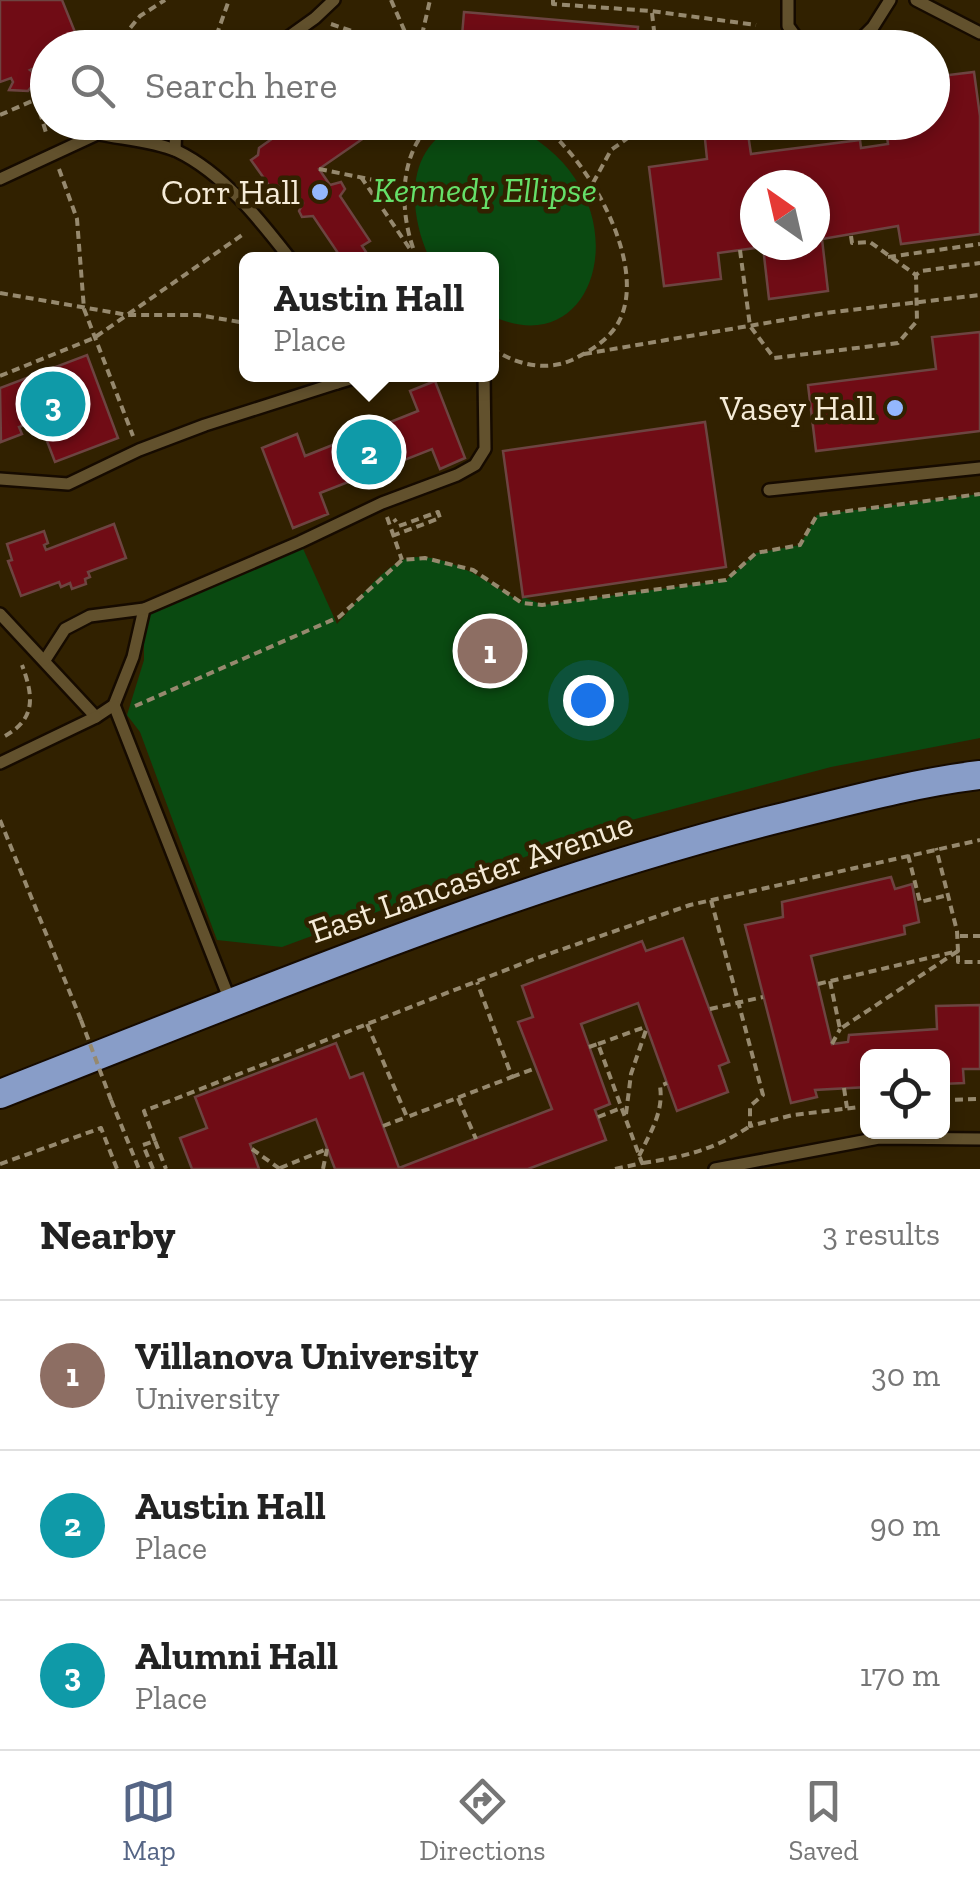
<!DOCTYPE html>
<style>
:root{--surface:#fff;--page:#f2f2f2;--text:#222;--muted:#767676;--line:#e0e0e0;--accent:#556585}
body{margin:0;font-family:"Zilla Slab",serif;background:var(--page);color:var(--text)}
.controls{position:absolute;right:30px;bottom:30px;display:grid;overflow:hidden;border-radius:15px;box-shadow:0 5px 15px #0003}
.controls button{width:90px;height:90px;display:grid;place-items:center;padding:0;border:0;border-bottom:2px solid var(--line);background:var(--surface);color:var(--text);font:50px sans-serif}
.compass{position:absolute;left:740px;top:170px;width:90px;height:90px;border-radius:50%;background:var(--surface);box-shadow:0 5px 15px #0003;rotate:326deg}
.you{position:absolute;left:588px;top:700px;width:35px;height:35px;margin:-25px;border:8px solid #fff;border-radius:50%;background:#1a73e8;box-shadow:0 0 0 15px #1a73e833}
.badge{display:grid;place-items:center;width:65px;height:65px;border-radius:50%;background:var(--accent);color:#fff;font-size:32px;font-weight:700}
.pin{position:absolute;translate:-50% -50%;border:5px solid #fff;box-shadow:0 2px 10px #0006}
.popup{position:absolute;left:239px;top:252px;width:260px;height:130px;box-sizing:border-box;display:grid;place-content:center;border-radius:15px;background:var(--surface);filter:drop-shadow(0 2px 8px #0005);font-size:32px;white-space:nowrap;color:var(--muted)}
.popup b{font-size:38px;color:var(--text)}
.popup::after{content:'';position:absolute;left:50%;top:100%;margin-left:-20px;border:20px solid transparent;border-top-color:var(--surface)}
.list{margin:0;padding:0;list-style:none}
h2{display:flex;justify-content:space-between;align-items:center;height:130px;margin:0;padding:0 40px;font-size:42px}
h2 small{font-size:32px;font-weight:400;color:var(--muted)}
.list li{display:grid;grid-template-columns:65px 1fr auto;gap:30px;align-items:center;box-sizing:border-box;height:150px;padding:0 40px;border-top:2px solid var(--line)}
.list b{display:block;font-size:38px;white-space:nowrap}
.list p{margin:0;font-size:32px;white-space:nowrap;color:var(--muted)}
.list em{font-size:32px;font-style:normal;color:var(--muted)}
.icon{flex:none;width:55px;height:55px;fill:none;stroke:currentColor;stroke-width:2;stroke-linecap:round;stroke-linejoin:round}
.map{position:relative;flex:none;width:980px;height:1169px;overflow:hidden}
.search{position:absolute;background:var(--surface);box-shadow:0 5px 15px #0003;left:30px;right:30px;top:30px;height:110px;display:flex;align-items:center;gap:25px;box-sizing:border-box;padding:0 35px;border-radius:55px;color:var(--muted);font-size:38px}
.sheet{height:580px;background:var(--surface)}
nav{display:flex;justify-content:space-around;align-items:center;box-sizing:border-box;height:140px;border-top:2px solid var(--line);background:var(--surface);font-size:28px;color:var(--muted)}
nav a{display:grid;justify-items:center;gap:5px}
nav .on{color:var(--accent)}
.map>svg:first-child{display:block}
</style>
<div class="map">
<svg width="980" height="1169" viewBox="0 0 980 1169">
<rect width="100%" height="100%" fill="#312100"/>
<g fill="#0a4a11">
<path d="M503 123C646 176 609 370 492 316V260L430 259C408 214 403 143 463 124 475 120 490 122 503 123Z"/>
<path d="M980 494V738L831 767 609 826 282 947 217 940 140 732 127 715 144 660V609L300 542 337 624C355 605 375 575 399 562 434 543 493 584 521 603L523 597 543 605 726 580 756 553 800 545 817 515Z"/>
</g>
<g fill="#700c15" stroke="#6d4441" stroke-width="2.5" fill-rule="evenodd">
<path d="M0 0H62L81 47 48 48V62L30 70 39 77 28 91 9 90 13 82 11 78 0 82Z"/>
<path d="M464 12 638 27 636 48H461Z"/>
<path d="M974 72 980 116V234L901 244 898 226 822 239 828 291 769 299 763 247 718 253 721 279 664 286 649 167 707 159 705 139 748 134 751 154 860 140 861 148 888 144 885 122H932V77ZM755 185H815V245H755Z"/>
<path d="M296 122H387L319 169 330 185 341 182 345 189 340 196 370 241 362 246 366 252 355 260 348 255 342 259 313 216 302 217 299 211 303 203 293 187 282 191 279 186 273 191 251 160 258 155 259 148Z"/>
<path d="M980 332V431L816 451 808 385 936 369 932 337Z"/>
<path d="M87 355 118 438 55 462 39 420 19 427 22 434 1 442 0 388Z"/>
<path d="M435 381 465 458 440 469 432 449 320 493 328 514 293 528 262 448 297 434 305 456 418 411 410 391Z"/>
<path d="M705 422 726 567 523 597 503 451Z"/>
<path d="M114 524 126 558 88 572 90 577 85 579 86 584 72 589 70 583 61 587 59 582 21 596 8 561 12 560 7 544 44 531 48 543 44 545 46 550Z"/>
<path d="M891 877 895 889 912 884 919 922 904 926 905 934 811 956 832 1044 848 1042 849 1035 937 1029 936 1006 980 1005V1069H963L964 1083 942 1084V1056H868V1087L815 1090 817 1097 791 1103 745 925 783 917 782 902Z"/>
<path d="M683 938 729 1062 719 1066 728 1092 677 1111 638 1003 581 1024 610 1104 595 1110 606 1140 528 1169H335L316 1119 250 1144 259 1169H192L180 1138 207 1128 195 1097 336 1043 350 1078 363 1073 399 1168 552 1109 518 1022 533 1017 522 986 642 941 646 951Z"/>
</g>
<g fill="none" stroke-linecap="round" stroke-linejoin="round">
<defs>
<g id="service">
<path d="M788 0V26L804 48"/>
<path d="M916 0 980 33"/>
<path d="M273 48 315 18 334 0"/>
<path d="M852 48 873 27 890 0"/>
<path d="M99 134C123 139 154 141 177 151 223 173 260 220 291 260"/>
<path d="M175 150 176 122"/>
<path d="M0 179 123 122"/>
<path d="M337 383 367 374"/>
<path d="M0 479 68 484 139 450 205 425 337 383 334 374"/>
<path d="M769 490 980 468"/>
<path d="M0 614 96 717 114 705 133 657 144 609"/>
<path d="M45 660 65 629 90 616 144 609 300 542 382 503 457 475 475 465 485 449 484 374"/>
<path d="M114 705 231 1003"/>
<path d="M0 763 96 717"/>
<path d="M715 1169 879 1138 980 1139"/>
</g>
<path id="trunk" d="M0 1094C256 994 512 885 780 818 845 802 913 783 980 775"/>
</defs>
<use href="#service" stroke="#160b00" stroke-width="16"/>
<use href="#trunk" stroke="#160b00" stroke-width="32"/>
<g stroke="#96896e" stroke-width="4" stroke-dasharray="8 5" stroke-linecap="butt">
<path d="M391 0 412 48"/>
<path d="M553 0V4L651 11 756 25"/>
<path d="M652 13 656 48"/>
<path d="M331 24 402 48"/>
<path d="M85 48V46"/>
<path d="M114 48 140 16 165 0"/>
<path d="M212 48 229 0"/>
<path d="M419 48 430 0"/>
<path d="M36 99 47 136"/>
<path d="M0 115 48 94"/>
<path d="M59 169 77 219 84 309 133 436"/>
<path d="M319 169 404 186"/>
<path d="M361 177 412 252"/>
<path d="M593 183 611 150 650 122"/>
<path d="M851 236 852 243 870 242 916 275"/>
<path d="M740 250 750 326 774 358 898 343 917 321 916 275 921 271 980 263"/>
<path d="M888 257 980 244"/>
<path d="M418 260C399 220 396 151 435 122"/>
<path d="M0 293 128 315H198L246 323"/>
<path d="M492 348C514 364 545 372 572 360 588 352 604 343 615 328 650 278 600 184 564 146 556 136 544 129 534 122"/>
<path d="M584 354 825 313 980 295"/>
<path d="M0 376 94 338 245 233"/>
<path d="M387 517 402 560"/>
<path d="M392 536 440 518 438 512 399 526 394 519"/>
<path d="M135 706 339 617 402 560 425 558 473 570 522 603 542 605 726 580 756 553 800 545 817 515 980 494"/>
<path d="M5 736C37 718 33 695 22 665"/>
<path d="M0 820 81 1020"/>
<path d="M908 855 920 902 948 895"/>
<path d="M711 900 763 1095 750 1106V1126L793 1115 868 1106"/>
<path d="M960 936H980"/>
<path d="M830 981 840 1029 958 951V962H980"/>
<path d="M818 984 958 951 957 931 936 848"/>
<path d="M710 1009 763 997"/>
<path d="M367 1024 407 1117 512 1077 477 982"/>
<path d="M598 1044 645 1027"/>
<path d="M832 1044 840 1029"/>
<path d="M589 1047 598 1044 642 1163 615 1169"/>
<path d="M512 1077 536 1068"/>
<path d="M844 1088 847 1108"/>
<path d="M458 1098 476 1139"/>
<path d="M111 1100 139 1169"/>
<path d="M942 1100 980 1099"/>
<path d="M626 1114 631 1074 647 1027"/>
<path d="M598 1117 621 1108"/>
<path d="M383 1126 407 1117"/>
<path d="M155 1141 144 1111 534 959 690 905 980 840"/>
<path d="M252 1149 280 1169"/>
<path d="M639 1156C650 1133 664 1112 660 1086L667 1083"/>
<path d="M643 1163C684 1157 716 1149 750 1126"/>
<path d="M0 1164 101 1128 117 1169"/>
<path d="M280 1168 327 1149"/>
<path d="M153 1169 143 1145 155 1141 166 1169"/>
<path d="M323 1169 327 1149"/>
</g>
<use href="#service" stroke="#62512d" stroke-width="11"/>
<use href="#trunk" stroke="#889dc8" stroke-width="28"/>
<path stroke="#96896e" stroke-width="4" stroke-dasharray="8 5" stroke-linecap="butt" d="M81 1020 111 1100"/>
</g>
<g fill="#94b7fd" stroke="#312100" stroke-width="4">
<circle cx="320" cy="192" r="10"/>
<circle cx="895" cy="408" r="10"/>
</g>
<g text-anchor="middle" stroke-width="9" stroke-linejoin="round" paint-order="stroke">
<g font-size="35" font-style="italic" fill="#65e069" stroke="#312100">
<text x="485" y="202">Kennedy Ellipse</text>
</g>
<g font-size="35" fill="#f5ebd7" stroke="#312100" text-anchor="end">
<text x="300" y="204">Corr Hall</text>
<text x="875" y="420">Vasey Hall</text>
</g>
<g font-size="35" fill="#f5ebd7" stroke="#312100">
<text transform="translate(471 877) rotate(-19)" y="12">East Lancaster Avenue</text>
</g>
</g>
</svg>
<div class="controls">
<button><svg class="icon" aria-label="locate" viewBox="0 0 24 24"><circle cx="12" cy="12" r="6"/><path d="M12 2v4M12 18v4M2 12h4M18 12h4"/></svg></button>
</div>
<svg class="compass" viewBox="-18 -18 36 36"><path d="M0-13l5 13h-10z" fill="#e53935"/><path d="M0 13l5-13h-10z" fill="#767676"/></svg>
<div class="you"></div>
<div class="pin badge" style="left:490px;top:651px;background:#8d6e63">1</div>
<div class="pin badge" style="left:369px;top:452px;background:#0f9aa8">2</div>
<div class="popup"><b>Austin Hall</b>Place</div>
<div class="pin badge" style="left:53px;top:404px;background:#0f9aa8">3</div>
<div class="search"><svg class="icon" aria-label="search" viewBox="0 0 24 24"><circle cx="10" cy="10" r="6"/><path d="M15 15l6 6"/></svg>Search here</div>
</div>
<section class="sheet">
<h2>Nearby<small>3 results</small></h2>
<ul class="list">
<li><span class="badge" style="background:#8d6e63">1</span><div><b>Villanova University</b><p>University</p></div><em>30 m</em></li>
<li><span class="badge" style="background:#0f9aa8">2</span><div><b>Austin Hall</b><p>Place</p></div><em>90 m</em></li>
<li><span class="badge" style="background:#0f9aa8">3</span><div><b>Alumni Hall</b><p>Place</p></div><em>170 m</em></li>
</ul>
</section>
<nav>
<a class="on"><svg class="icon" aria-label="map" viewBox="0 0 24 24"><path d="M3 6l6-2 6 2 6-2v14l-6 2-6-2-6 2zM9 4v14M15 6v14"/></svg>Map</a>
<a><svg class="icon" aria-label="directions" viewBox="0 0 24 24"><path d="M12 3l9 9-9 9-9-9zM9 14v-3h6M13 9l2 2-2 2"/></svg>Directions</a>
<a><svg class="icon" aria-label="saved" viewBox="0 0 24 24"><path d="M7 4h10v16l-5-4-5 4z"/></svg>Saved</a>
</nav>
